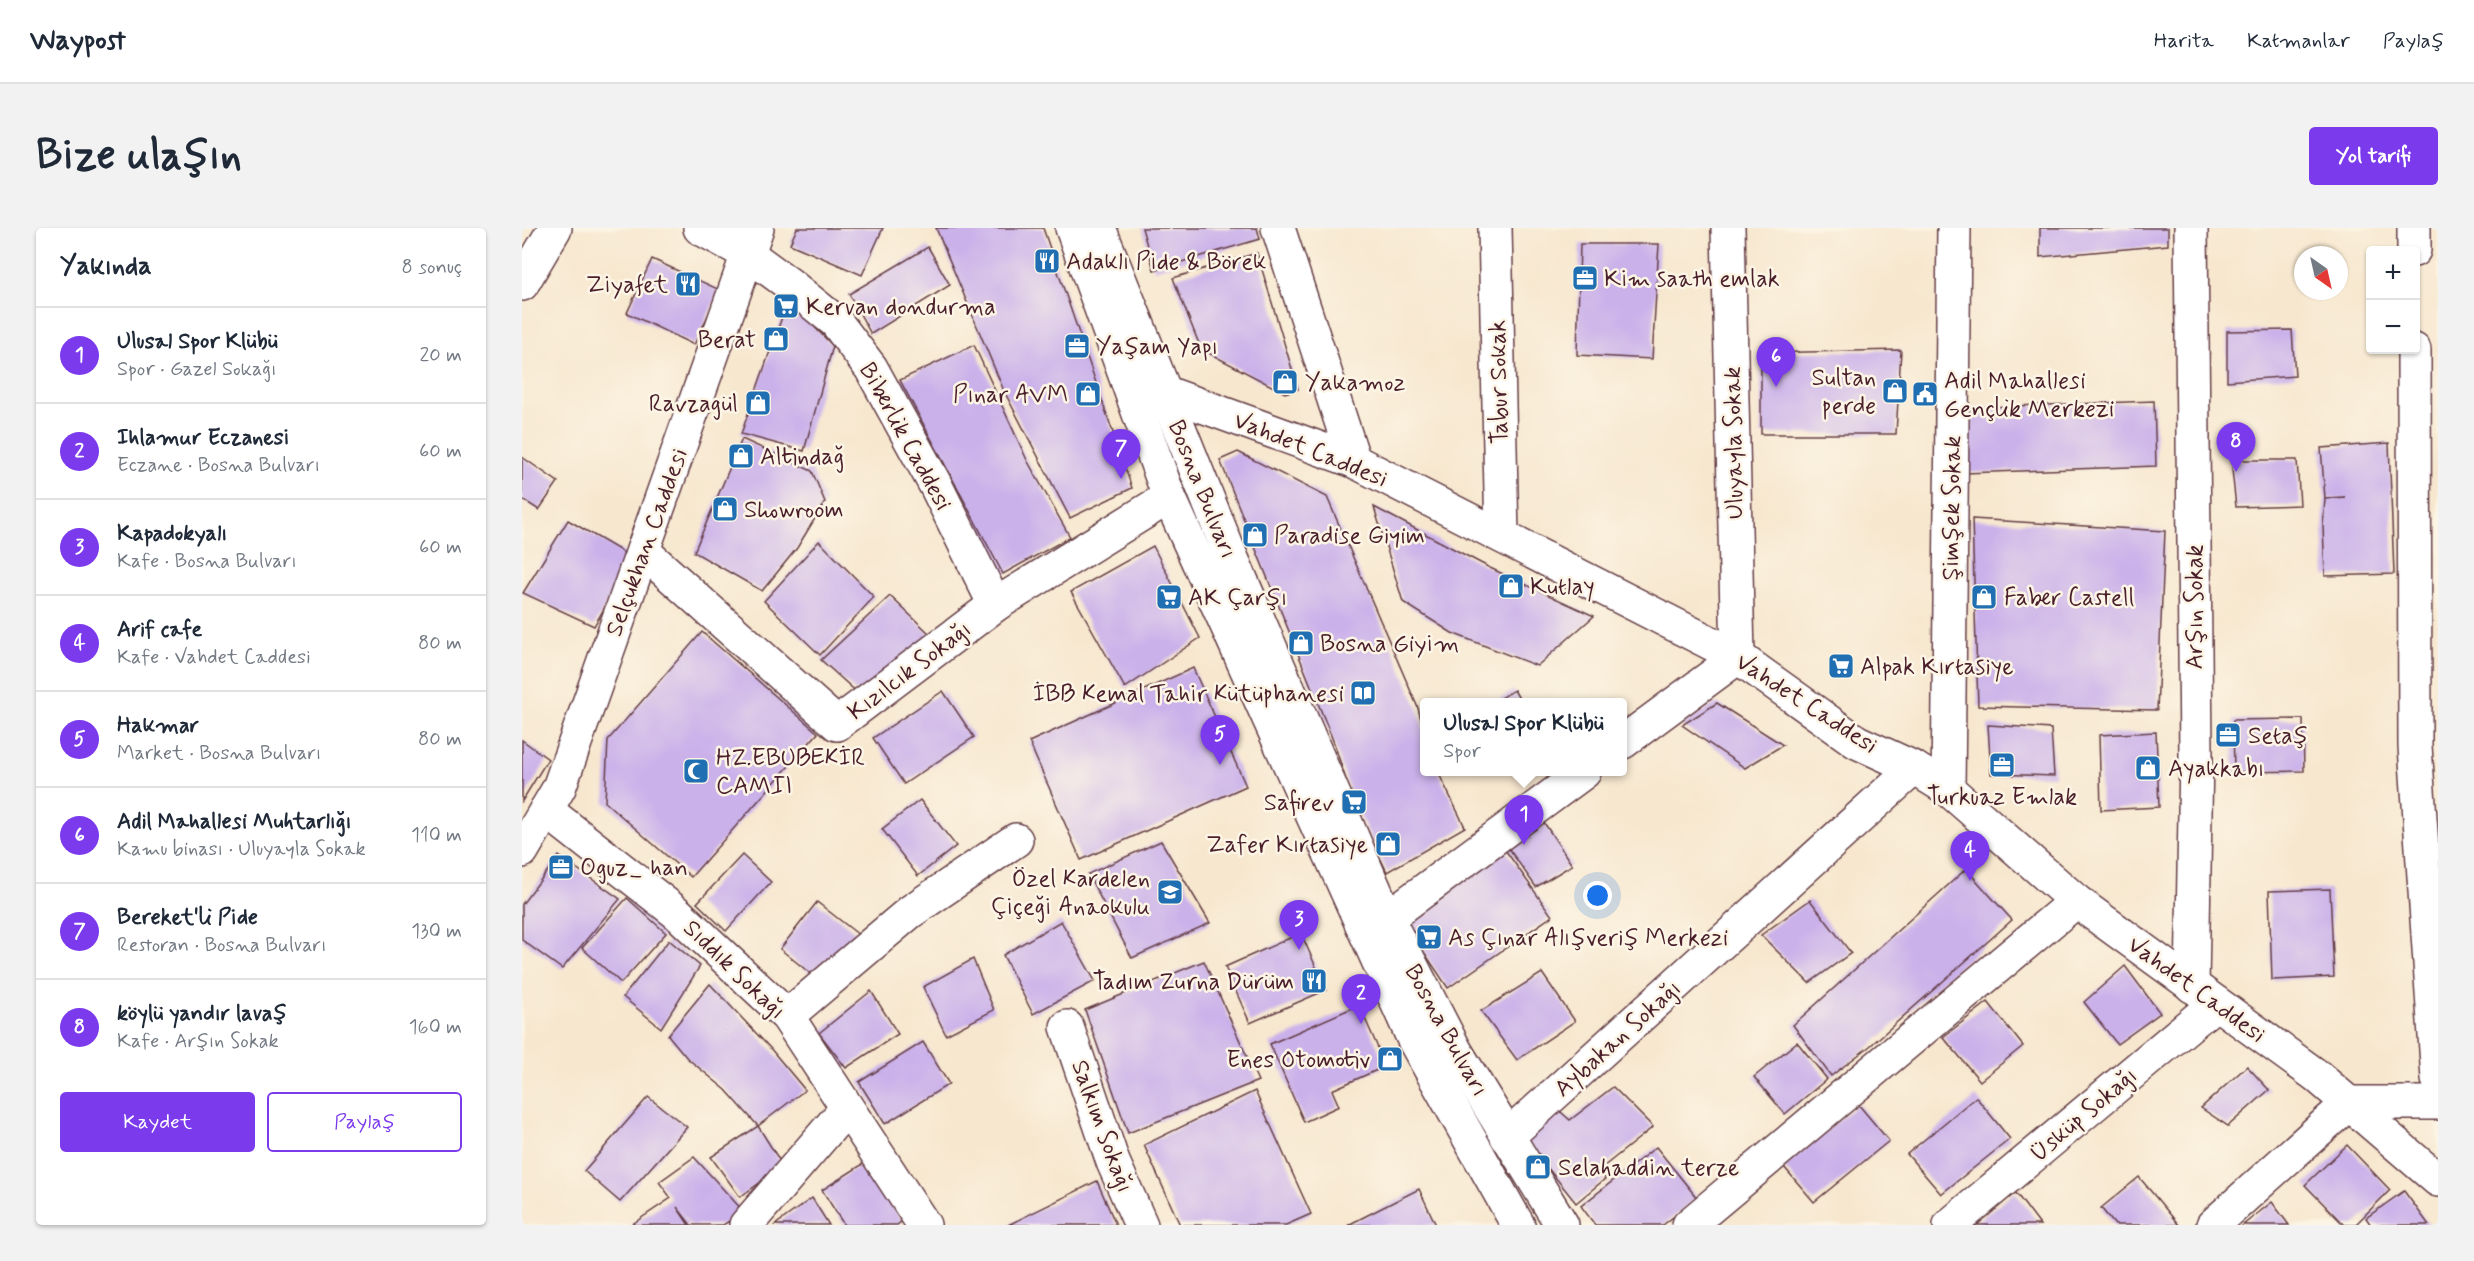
<!DOCTYPE html>
<html lang="tr">
<meta charset="utf-8">
<style>
:root{--surface:#fff;--page:#f2f2f3;--text:#1f2937;--muted:#747a83;--line:#e0e1e3;--accent:#7c3aed}
body{margin:0;font-family:Mynerve,sans-serif;background:var(--page);color:var(--text)}
.controls{position:absolute;right:18px;top:18px;display:grid;overflow:hidden;border-radius:6px;box-shadow:0 2px 4px #0004}
.controls button{width:54px;height:54px;display:grid;place-items:center;padding:0;border:0;border-bottom:2px solid var(--line);background:var(--surface);color:var(--text);font:30px sans-serif}
.compass{position:absolute;left:1772px;top:18px;width:54px;height:54px;border-radius:50%;background:var(--surface);box-shadow:0 2px 4px #0004;rotate:146deg}
.you{position:absolute;left:1076px;top:668px;width:21px;height:21px;margin:-15px;border:4px solid #fff;border-radius:50%;background:#1a73e8;box-shadow:0 0 0 9px #1a73e833}
.badge{display:grid;place-items:center;width:39px;height:39px;border-radius:50%;background:var(--accent);color:#fff;font-size:20px;font-weight:700}
.pin{position:absolute;translate:-50% -50px;filter:drop-shadow(0 2px 3px #0008)}
.pin::after{content:'';position:absolute;top:32px;width:21px;height:18px;background:inherit;clip-path:polygon(0 0,100% 0,50% 100%)}
.popup{position:absolute;left:898px;top:470px;width:207px;height:78px;box-sizing:border-box;display:grid;place-content:center;border-radius:6px;background:var(--surface);filter:drop-shadow(0 2px 4px #0005);font-size:20px;white-space:nowrap;color:var(--muted)}
.popup b{font-size:22px;color:var(--text)}
.popup::after{content:'';position:absolute;left:50%;top:100%;margin-left:-12px;border:12px solid transparent;border-top-color:var(--surface)}
.list{margin:0;padding:0;list-style:none}
h2{display:flex;justify-content:space-between;align-items:center;height:78px;margin:0;padding:0 24px;font-size:26px}
h2 small{font-size:20px;font-weight:400;color:var(--muted)}
.list li{display:grid;grid-template-columns:39px 1fr auto;gap:18px;align-items:center;box-sizing:border-box;height:96px;padding:0 24px;border-top:2px solid var(--line)}
.list b{display:block;font-size:22px;white-space:nowrap}
.list p{margin:0;font-size:20px;white-space:nowrap;color:var(--muted)}
.list em{font-size:20px;font-style:normal;color:var(--muted)}
.actions{display:flex;gap:12px;padding:18px 24px}
.actions a{flex:1;padding:14px 0;border:2px solid var(--accent);border-radius:6px;text-align:center;font-size:21px;color:var(--accent)}
.actions .main{background:var(--accent);color:#fff}
.map{position:relative;flex:none;width:1916px;height:997px;overflow:hidden;border-radius:6px}
header{display:flex;align-items:center;gap:36px;box-sizing:border-box;height:84px;padding:0 30px;background:var(--surface);border-bottom:2px solid var(--line)}
header strong{font-size:28px}
nav{display:flex;gap:33px;margin-inline-start:auto;font-size:21px}
.intro{display:flex;align-items:center;justify-content:space-between;box-sizing:border-box;height:144px;padding:0 36px}
h1{margin:0;font-size:42px}
.button{padding:15px 27px;border-radius:6px;background:var(--accent);color:#fff;font-size:21px;font-weight:700}
main{display:flex;gap:36px;padding:0 36px}
aside{flex:1;background:var(--surface);border-radius:6px;box-shadow:0 2px 4px #0004}
.map>svg:first-child{display:block}
</style>
<header>
<strong>Waypost</strong>
<nav><a>Harita</a><a>Katmanlar</a><a>Paylaş</a></nav>
</header>
<div class="intro"><h1>Bize ulaşın</h1><a class="button">Yol tarifi</a></div>
<main>
<aside>
<h2>Yakında<small>8 sonuç</small></h2>
<ul class="list">
<li><span class="badge">1</span><div><b>Ulusal Spor Klübü</b><p>Spor · Gazel Sokağı</p></div><em>20 m</em></li>
<li><span class="badge">2</span><div><b>Ihlamur Eczanesi</b><p>Eczane · Bosna Bulvarı</p></div><em>60 m</em></li>
<li><span class="badge">3</span><div><b>Kapadokyalı</b><p>Kafe · Bosna Bulvarı</p></div><em>60 m</em></li>
<li><span class="badge">4</span><div><b>Arif cafe</b><p>Kafe · Vahdet Caddesi</p></div><em>80 m</em></li>
<li><span class="badge">5</span><div><b>Hakmar</b><p>Market · Bosna Bulvarı</p></div><em>80 m</em></li>
<li><span class="badge">6</span><div><b>Adil Mahallesi Muhtarlığı</b><p>Kamu binası · Uluyayla Sokak</p></div><em>110 m</em></li>
<li><span class="badge">7</span><div><b>Bereket'li Pide</b><p>Restoran · Bosna Bulvarı</p></div><em>130 m</em></li>
<li><span class="badge">8</span><div><b>köylü yandır lavaş</b><p>Kafe · Arşın Sokak</p></div><em>160 m</em></li>
</ul>
<div class="actions"><a class="main">Kaydet</a><a>Paylaş</a></div>
</aside>
<div class="map">
<svg width="1916" height="997" viewBox="0 0 1916 997">
<rect width="100%" height="100%" fill="#fcf5e5"/>
<filter id="ink" filterUnits="userSpaceOnUse"><feTurbulence type="fractalNoise" baseFrequency=".0167" numOctaves="2"/><feDisplacementMap in="SourceGraphic" scale="12" xChannelSelector="R" yChannelSelector="G"/><feConvolveMatrix kernelMatrix="1 2 1 2 8 2 1 2 1" color-interpolation-filters="sRGB"/></filter>
<filter id="wash" filterUnits="userSpaceOnUse"><feTurbulence type="fractalNoise" baseFrequency=".008" numOctaves="4" result="noise"/><feDisplacementMap in="SourceGraphic" scale="24" xChannelSelector="R" yChannelSelector="G"/><feGaussianBlur stdDeviation="1.35" result="paint"/><feColorMatrix in="noise" values="0 0 0 0 0 0 0 0 0 0 0 0 0 0 0 0 0 1.4 0 .05"/><feComposite in="paint" operator="in"/></filter>
<g filter="url(#wash)">
<rect width="100%" height="100%" fill="#f7e7cf"/>
<g id="blocks">
<g fill="#cab1ea">
<path d="M275 0H361L340 47 268 16Z"/>
<path d="M414 0H521L610 260 548 290 482 163Z"/>
<path d="M620 0H735L738 11 632 42Z"/>
<path d="M1518 0H1646V17L1518 29Z"/>
<path d="M1058 16H1137L1130 131 1055 127Z"/>
<path d="M406 19 428 57 349 106 327 66Z"/>
<path d="M735 25 776 161 763 165 679 121 651 50Z"/>
<path d="M130 31 198 62 172 117 105 85Z"/>
<path d="M266 72 311 118 282 223 219 206Z"/>
<path d="M1770 102 1773 148 1705 153V103Z"/>
<path d="M452 117 505 232 548 309 481 346 378 152Z"/>
<path d="M1379 122 1374 206H1239V125Z"/>
<path d="M1632 173 1634 238 1443 245 1440 180Z"/>
<path d="M220 211 290 243 303 274 275 320 240 363 172 324Z"/>
<path d="M1867 215 1872 346 1803 348 1801 298 1803 271 1823 269 1803 270 1799 220Z"/>
<path d="M716 224 805 269 896 480 903 507V544H916L943 599 865 644 831 573 812 515 698 232Z"/>
<path d="M0 229 36 254 17 282 0 271Z"/>
<path d="M1709 232H1775L1778 277 1714 279Z"/>
<path d="M852 279 968 340 1072 388 1015 438 930 405 881 374Z"/>
<path d="M1450 291 1643 303 1635 482 1456 478Z"/>
<path d="M46 292 111 330 72 398 1 365Z"/>
<path d="M297 313 352 369 298 427 242 373Z"/>
<path d="M631 318 678 410 603 460 549 364Z"/>
<path d="M368 368 409 407 338 467 299 432Z"/>
<path d="M180 404 296 505 169 649 83 574 86 512Z"/>
<path d="M671 440 724 558 559 632 507 514Z"/>
<path d="M992 462 999 474H972Z"/>
<path d="M421 463 452 509 382 556 351 510Z"/>
<path d="M1195 475 1261 517 1223 540 1160 497Z"/>
<path d="M1781 491 1782 543 1712 544 1711 492Z"/>
<path d="M1466 497 1529 501 1532 548 1469 546Z"/>
<path d="M1634 504 1637 579 1579 582 1577 507Z"/>
<path d="M0 512 26 531 0 573Z"/>
<path d="M398 572 434 618 396 648 360 601Z"/>
<path d="M1019 590 1050 637 1014 659 982 614Z"/>
<path d="M639 613 688 695 610 730 566 646Z"/>
<path d="M984 623 1030 688 926 760 882 694Z"/>
<path d="M220 627 249 654 204 703 175 675Z"/>
<path d="M37 628 98 671 40 741 0 712V676Z"/>
<path d="M1444 641 1490 692 1348 818 1309 848 1271 797Z"/>
<path d="M1808 661 1812 749 1750 752 1747 663Z"/>
<path d="M105 670 144 705 99 755 60 720Z"/>
<path d="M1288 672 1329 725 1287 755 1239 707Z"/>
<path d="M295 674 337 707 299 754 258 721Z"/>
<path d="M539 693 573 753 511 786 481 727Z"/>
<path d="M779 705 804 762 728 795 703 739Z"/>
<path d="M147 712 178 738 139 800 101 769Z"/>
<path d="M451 731 472 782 424 807 401 759Z"/>
<path d="M682 733 736 853 606 905 563 782Z"/>
<path d="M1603 738 1638 785 1595 816 1562 774Z"/>
<path d="M1020 745 1053 793 995 832 959 783Z"/>
<path d="M188 756 248 820 283 862 236 898 204 862 165 830 146 807Z"/>
<path d="M349 763 376 806 324 840 297 805Z"/>
<path d="M1466 774 1501 818 1458 853 1421 809Z"/>
<path d="M837 777 864 838 810 862 817 878 782 894 748 816Z"/>
<path d="M401 814 427 856 363 896 337 854Z"/>
<path d="M1275 814 1305 851 1263 886 1232 849Z"/>
<path d="M1725 838 1747 862 1706 898 1679 880Z"/>
<path d="M1091 859 1131 899 1081 939 1083 951 1054 975 1000 908 1032 878 1048 892Z"/>
<path d="M733 863 789 986 764 997H658L622 917Z"/>
<path d="M126 869 165 899 98 974 62 943Z"/>
<path d="M1454 869 1488 911 1419 966 1385 926Z"/>
<path d="M1336 876 1367 913 1292 974 1262 939Z"/>
<path d="M236 898 261 938 218 969 189 929Z"/>
<path d="M1825 917 1868 962 1833 997H1822L1783 957Z"/>
<path d="M1134 919 1175 970 1141 997H1073L1059 978Z"/>
<path d="M172 929 222 984 201 997H169L155 979 167 997H109L149 970 137 954Z"/>
<path d="M344 934 380 993 375 997H322L300 962Z"/>
<path d="M1617 949 1657 997H1593L1579 980Z"/>
<path d="M575 953 594 997H486Z"/>
<path d="M897 961 914 997H826Z"/>
<path d="M1882 963 1907 997H1849L1844 990Z"/>
<path d="M1493 964 1518 997H1450Z"/>
<path d="M290 970 307 997H253Z"/>
<path d="M1750 974 1767 997H1721Z"/>
</g>
</g>
</g>
<g filter="url(#ink)">
<use href="#blocks" fill-opacity="0" stroke="#643d44" stroke-width="1.5"/>
<g fill="none" stroke-linecap="round" stroke-linejoin="round">
<defs>
<g id="street">
<path d="M178 0 226 26 267 56 314 94 349 140 414 258 473 377"/>
<path d="M756 0 832 233"/>
<path d="M973 0 980 308"/>
<path d="M1669 0 1674 527 1670 758"/>
<path d="M1892 0V22"/>
<path d="M0 56 33 0"/>
<path d="M1892 122 1893 518 1916 851"/>
<path d="M121 323 315 496 473 377 647 269"/>
<path d="M1101 514 1216 429 1206 0"/>
<path d="M1426 561 1432 0"/>
<path d="M24 582 155 685 265 788 402 997"/>
<path d="M865 690 1062 544"/>
<path d="M265 788 388 684 494 612"/>
<path d="M545 799 591 934 619 997"/>
<path d="M985 909 1392 540"/>
<path d="M224 997 324 881"/>
<path d="M1167 997 1554 673"/>
<path d="M1428 997 1694 775"/>
<path d="M1691 997 1827 875H1916"/>
</g>
<g id="secondary">
<path d="M550 0 647 269 892 812 996 997"/>
<path d="M577 0 705 319 865 690 933 822 1040 997"/>
<path d="M604 148 642 164 832 233 1216 429 1335 514 1392 540 1426 561 1554 673 1795 848 1916 952"/>
<path d="M0 623 37 560 235 0"/>
</g>
</defs>
<use href="#street" stroke="#643d44" stroke-width="36"/>
<use href="#secondary" stroke="#643d44" stroke-width="36"/>
<use href="#street" stroke="#fff" stroke-width="33"/>
<use href="#secondary" stroke="#fff" stroke-width="33"/>
</g>
</g>
<defs>
<symbol id="restaurant-square" viewBox="-11 -11 22 22"><rect x="-9" y="-9" width="18" height="18" rx="4" fill="#1f6fb2" stroke="#fcf5e5"/><path d="M-5-6h1v4h1v-4h1v4h1v-4h1v5L-1.5 .5V6h-2V.5L-5-1ZM5-6V6H3V1.5H1.5Q1.5-4 5-6Z" fill="#fff"/></symbol>
<symbol id="office-square" viewBox="-11 -11 22 22"><rect x="-9" y="-9" width="18" height="18" rx="4" fill="#1f6fb2" stroke="#fcf5e5"/><path d="M-6-3h4V-5.5h4V-3h4V5H-6ZM-1-4.5V-3h2v-1.5ZM-6 0V1H6V0Z" fill="#fff"/></symbol>
<symbol id="supermarket-square" viewBox="-11 -11 22 22"><rect x="-9" y="-9" width="18" height="18" rx="4" fill="#1f6fb2" stroke="#fcf5e5"/><path d="M-6-5.5h2.5l.6 2H6L4.5 2H-2.5L-4.4-4H-6ZM-1.5 3.2a1.3 1.3 0 1 0 .1 0ZM3 3.2a1.3 1.3 0 1 0 .1 0Z" fill="#fff"/></symbol>
<symbol id="shop-square" viewBox="-11 -11 22 22"><rect x="-9" y="-9" width="18" height="18" rx="4" fill="#1f6fb2" stroke="#fcf5e5"/><path d="M-5-2.5h2.3a2.7 3.5 0 0 1 5.4 0H5L5.5 6h-11ZM-1.5-2.5h3a1.5 2.3 0 0 0-3 0Z" fill="#fff"/></symbol>
<symbol id="civic-square" viewBox="-11 -11 22 22"><rect x="-9" y="-9" width="18" height="18" rx="4" fill="#1f6fb2" stroke="#fcf5e5"/><path d="M-.6-6.5H3V-4.5H.6V-3L4-1V1h2V6H-6V1h2V-1L-.6-3ZM-1.2 2.5V6h2.4V2.5Z" fill="#fff"/></symbol>
<symbol id="library-square" viewBox="-11 -11 22 22"><rect x="-9" y="-9" width="18" height="18" rx="4" fill="#1f6fb2" stroke="#fcf5e5"/><path d="M-6-4Q-3-5.5-.7-3.5V5Q-3 3-6 4ZM6-4Q3-5.5 .7-3.5V5Q3 3 6 4Z" fill="#fff"/></symbol>
<symbol id="mosque-square" viewBox="-11 -11 22 22"><rect x="-9" y="-9" width="18" height="18" rx="4" fill="#1f6fb2" stroke="#fcf5e5"/><path d="M3.5-4.9A6 6 0 1 0 3.5 4.9A5 5 0 1 1 3.5-4.9Z" fill="#fff"/></symbol>
<symbol id="school-square" viewBox="-11 -11 22 22"><rect x="-9" y="-9" width="18" height="18" rx="4" fill="#1f6fb2" stroke="#fcf5e5"/><path d="M0-5L7-2L0 1L-7-2ZM-4 1L0 2.5L4 1V4Q0 6-4 4Z" fill="#fff"/></symbol>
</defs>
<g fill-rule="evenodd">
<use href="#restaurant-square" x="510" y="18" width="30" height="30"/>
<use href="#office-square" x="1048" y="35" width="30" height="30"/>
<use href="#restaurant-square" x="151" y="41" width="30" height="30"/>
<use href="#supermarket-square" x="249" y="63" width="30" height="30"/>
<use href="#shop-square" x="239" y="96" width="30" height="30"/>
<use href="#office-square" x="540" y="103" width="30" height="30"/>
<use href="#shop-square" x="748" y="139" width="30" height="30"/>
<use href="#shop-square" x="1358" y="148" width="30" height="30"/>
<use href="#shop-square" x="551" y="151" width="30" height="30"/>
<use href="#civic-square" x="1388" y="151" width="30" height="30"/>
<use href="#shop-square" x="221" y="160" width="30" height="30"/>
<use href="#shop-square" x="204" y="213" width="30" height="30"/>
<use href="#shop-square" x="188" y="266" width="30" height="30"/>
<use href="#shop-square" x="718" y="292" width="30" height="30"/>
<use href="#shop-square" x="974" y="343" width="30" height="30"/>
<use href="#supermarket-square" x="632" y="354" width="30" height="30"/>
<use href="#shop-square" x="1447" y="354" width="30" height="30"/>
<use href="#shop-square" x="764" y="400" width="30" height="30"/>
<use href="#supermarket-square" x="1304" y="423" width="30" height="30"/>
<use href="#library-square" x="826" y="450" width="30" height="30"/>
<use href="#office-square" x="1691" y="492" width="30" height="30"/>
<use href="#office-square" x="1465" y="522" width="30" height="30"/>
<use href="#shop-square" x="1611" y="525" width="30" height="30"/>
<use href="#mosque-square" x="159" y="528" width="30" height="30"/>
<use href="#supermarket-square" x="817" y="559" width="30" height="30"/>
<use href="#shop-square" x="851" y="601" width="30" height="30"/>
<use href="#office-square" x="24" y="624" width="30" height="30"/>
<use href="#school-square" x="633" y="649" width="30" height="30"/>
<use href="#supermarket-square" x="892" y="694" width="30" height="30"/>
<use href="#restaurant-square" x="777" y="738" width="30" height="30"/>
<use href="#shop-square" x="853" y="816" width="30" height="30"/>
<use href="#shop-square" x="1001" y="924" width="30" height="30"/>
</g>
<g text-anchor="middle" stroke-width="5" stroke-linejoin="round" paint-order="stroke">
<g font-size="24" fill="#4a1f2b" stroke="#fcf5e5" text-anchor="start">
<text x="544" y="41">Adaklı Pide &amp; Börek</text>
<text x="1082" y="58">Kim saath emlak</text>
<text x="146" y="64" text-anchor="end">Ziyafet</text>
<text x="284" y="86">Kervan dondurma</text>
<text x="234" y="119" text-anchor="end">Berat</text>
<text x="574" y="126">Yaşam Yapı</text>
<text x="1354" y="157" text-anchor="end">Sultan<tspan x="1354" dy="28">perde</tspan></text>
<text x="1422" y="160">Adil Mahallesi<tspan x="1422" dy="28">Gençlik Merkezi</tspan></text>
<text x="783" y="162">Yakamoz</text>
<text x="546" y="174" text-anchor="end">Pınar AVM</text>
<text x="216" y="183" text-anchor="end">Ravzagül</text>
<text x="238" y="236">Altindağ</text>
<text x="222" y="289">Showroom</text>
<text x="752" y="315">Paradise Giyim</text>
<text x="1008" y="366">Kutlay</text>
<text x="666" y="377">AK Çarşı</text>
<text x="1482" y="377">Faber Castell</text>
<text x="798" y="423">Bosna Giyim</text>
<text x="1338" y="446">Alpak Kırtasiye</text>
<text x="822" y="473" text-anchor="end">İBB Kemal Tahir Kütüphanesi</text>
<text x="1726" y="515">Setaş</text>
<text x="194" y="537">HZ.EBUBEKİR<tspan x="194" dy="28">CAMII</tspan></text>
<text x="1646" y="548">Ayakkabı</text>
<text x="1480" y="576" text-anchor="middle">Turkuaz Emlak</text>
<text x="812" y="582" text-anchor="end">Safirev</text>
<text x="846" y="624" text-anchor="end">Zafer Kırtasiye</text>
<text x="58" y="647">Oguz_ han</text>
<text x="628" y="658" text-anchor="end">Özel Kardelen<tspan x="628" dy="28">Çiçeği Anaokulu</tspan></text>
<text x="926" y="717">As Çınar Alışveriş Merkezi</text>
<text x="772" y="761" text-anchor="end">Tadım Zurna Dürüm</text>
<text x="848" y="839" text-anchor="end">Enes Otomotiv</text>
<text x="1036" y="947">Selahaddin terze</text>
</g>
<g font-size="24" fill="#4a1f2b" stroke="#fcf5e5">
<text transform="translate(976 154) rotate(-91)" y="8">Tabur Sokak</text>
<text transform="translate(384 208) rotate(61)" y="8">Biberlik Caddesi</text>
<text transform="translate(1211 215) rotate(-91)" y="8">Uluyayla Sokak</text>
<text transform="translate(789 221) rotate(22)" y="8">Vahdet Caddesi</text>
<text transform="translate(681 261) rotate(68)" y="8">Bosna Bulvarı</text>
<text transform="translate(1429 280) rotate(-89)" y="8">Şimşek Sokak</text>
<text transform="translate(124 314) rotate(-70)" y="8">Selçukhan Caddesi</text>
<text transform="translate(1672 379) rotate(-90)" y="8">Arşın Sokak</text>
<text transform="translate(387 442) rotate(-37)" y="8">Kızılcık Sokağı</text>
<text transform="translate(1285 475) rotate(33)" y="8">Vahdet Caddesi</text>
<text transform="translate(213 741) rotate(44)" y="8">Sıddık Sokağı</text>
<text transform="translate(1675 761) rotate(36)" y="8">Vahdet Caddesi</text>
<text transform="translate(925 802) rotate(61)" y="8">Bosna Bulvarı</text>
<text transform="translate(1095 810) rotate(-42)" y="8">Aybakan Sokağı</text>
<text transform="translate(1561 886) rotate(-40)" y="8">Üsküp Sokağı</text>
<text transform="translate(581 898) rotate(70)" y="8">Salkım Sokağı</text>
</g>
</g>
</svg>
<div class="controls">
<button>+</button>
<button>−</button>
</div>
<svg class="compass" viewBox="-18 -18 36 36"><path d="M0-13l5 13h-10z" fill="#e53935"/><path d="M0 13l5-13h-10z" fill="#747a83"/></svg>
<div class="you"></div>
<div class="pin badge" style="left:1002px;top:617px">1</div>
<div class="popup"><b>Ulusal Spor Klübü</b>Spor</div>
<div class="pin badge" style="left:839px;top:796px">2</div>
<div class="pin badge" style="left:777px;top:722px">3</div>
<div class="pin badge" style="left:1448px;top:653px">4</div>
<div class="pin badge" style="left:698px;top:537px">5</div>
<div class="pin badge" style="left:1254px;top:159px">6</div>
<div class="pin badge" style="left:599px;top:251px">7</div>
<div class="pin badge" style="left:1714px;top:244px">8</div>
</div>
</main>
